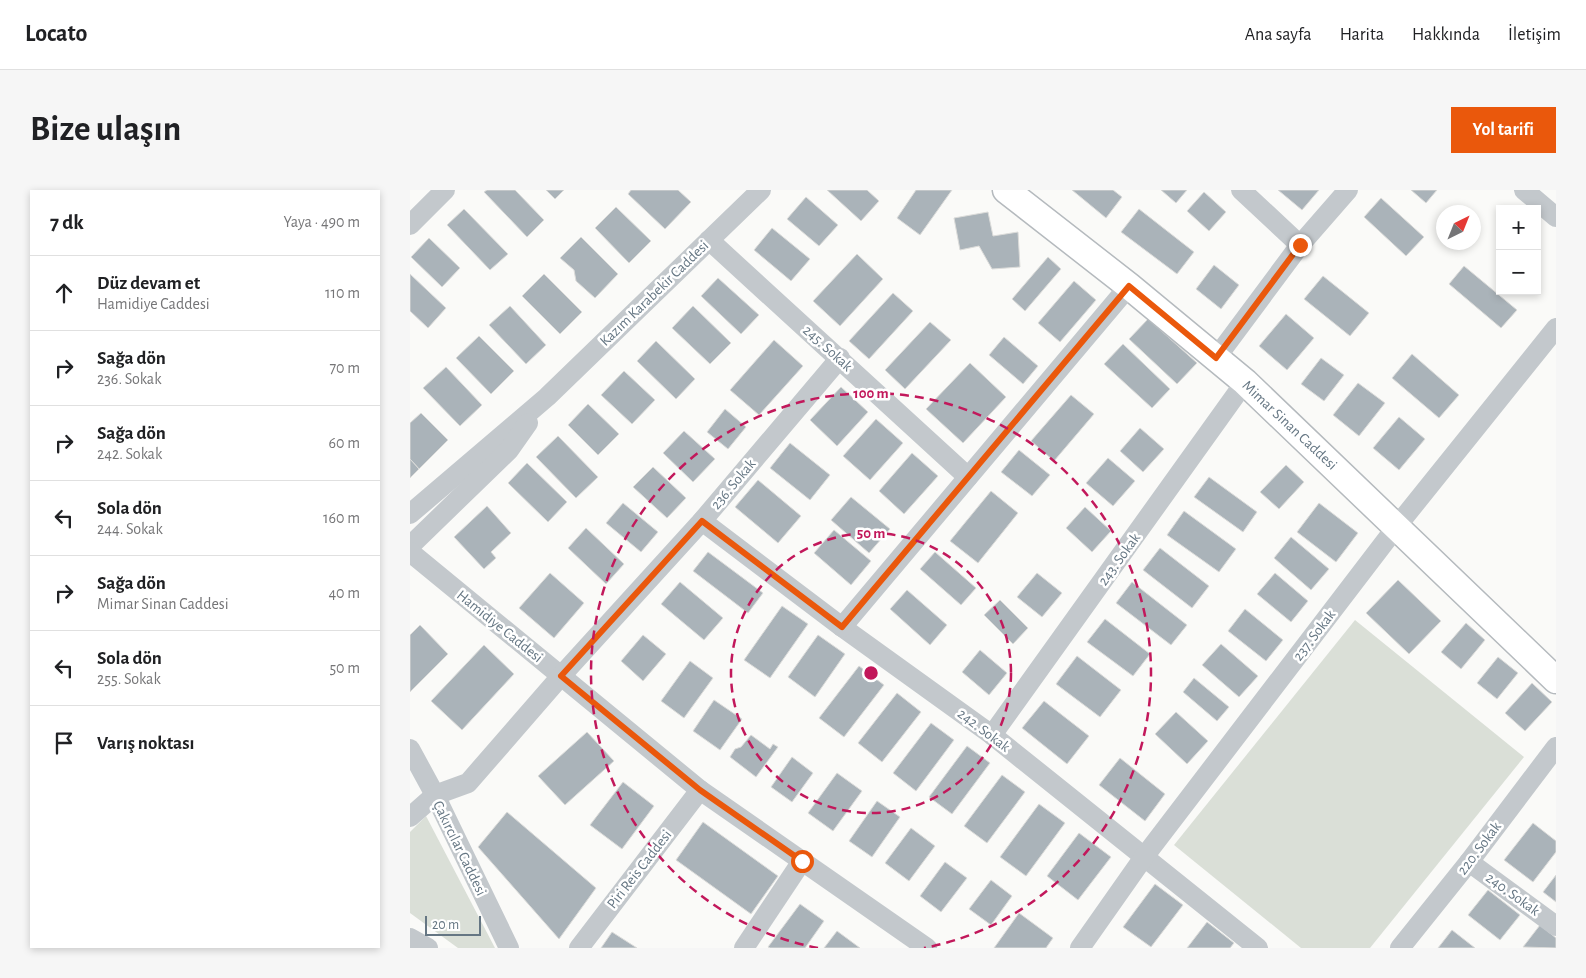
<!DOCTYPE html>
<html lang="tr">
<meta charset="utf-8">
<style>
:root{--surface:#fff;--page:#f6f6f6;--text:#202124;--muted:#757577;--line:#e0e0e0;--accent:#ea580c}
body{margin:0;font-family:"Alegreya Sans",sans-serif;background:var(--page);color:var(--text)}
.controls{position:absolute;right:15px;top:15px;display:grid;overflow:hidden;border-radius:0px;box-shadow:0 2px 8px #0003}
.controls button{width:45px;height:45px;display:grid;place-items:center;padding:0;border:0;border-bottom:1px solid var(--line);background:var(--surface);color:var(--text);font:25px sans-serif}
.compass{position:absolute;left:1026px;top:15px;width:45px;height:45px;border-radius:50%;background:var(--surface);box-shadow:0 2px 8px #0003;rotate:43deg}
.scale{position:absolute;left:15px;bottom:12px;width:56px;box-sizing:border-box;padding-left:5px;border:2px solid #657683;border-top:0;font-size:14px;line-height:18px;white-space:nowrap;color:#657683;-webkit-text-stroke:4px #fff;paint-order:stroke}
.stop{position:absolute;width:15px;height:15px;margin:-11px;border:4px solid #ea580c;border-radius:50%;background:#fff}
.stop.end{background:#ea580c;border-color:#fff;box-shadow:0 1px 5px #0008}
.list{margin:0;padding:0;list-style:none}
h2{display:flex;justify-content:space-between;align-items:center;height:65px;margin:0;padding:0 20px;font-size:21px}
h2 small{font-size:16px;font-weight:400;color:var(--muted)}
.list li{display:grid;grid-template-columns:32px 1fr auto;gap:15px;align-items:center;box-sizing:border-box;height:75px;padding:0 20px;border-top:1px solid var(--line)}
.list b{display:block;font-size:19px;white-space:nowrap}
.list p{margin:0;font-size:16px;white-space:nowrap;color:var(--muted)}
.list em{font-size:16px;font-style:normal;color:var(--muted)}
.icon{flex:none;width:28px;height:28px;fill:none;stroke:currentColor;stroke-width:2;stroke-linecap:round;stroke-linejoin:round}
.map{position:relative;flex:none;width:1146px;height:758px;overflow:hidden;border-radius:0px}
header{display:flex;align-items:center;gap:30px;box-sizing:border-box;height:70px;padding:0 25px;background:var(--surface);border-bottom:1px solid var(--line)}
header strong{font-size:24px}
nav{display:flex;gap:28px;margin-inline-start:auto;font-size:18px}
.intro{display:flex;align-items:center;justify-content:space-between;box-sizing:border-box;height:120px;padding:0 30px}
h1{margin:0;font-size:35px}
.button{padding:12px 22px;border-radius:0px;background:var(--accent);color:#fff;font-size:18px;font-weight:700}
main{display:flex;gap:30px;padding:0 30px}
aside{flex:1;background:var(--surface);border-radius:0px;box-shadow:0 2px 8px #0003}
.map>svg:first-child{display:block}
</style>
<header>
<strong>Locato</strong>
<nav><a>Ana sayfa</a><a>Harita</a><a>Hakkında</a><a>İletişim</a></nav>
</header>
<div class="intro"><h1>Bize ulaşın</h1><a class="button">Yol tarifi</a></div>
<main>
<aside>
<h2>7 dk<small>Yaya · 490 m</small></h2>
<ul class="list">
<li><svg class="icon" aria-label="ahead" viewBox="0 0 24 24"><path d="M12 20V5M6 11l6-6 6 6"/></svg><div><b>Düz devam et</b><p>Hamidiye Caddesi</p></div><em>110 m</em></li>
<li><svg class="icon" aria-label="right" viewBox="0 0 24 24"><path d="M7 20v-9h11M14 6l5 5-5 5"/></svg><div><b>Sağa dön</b><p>236. Sokak</p></div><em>70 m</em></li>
<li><svg class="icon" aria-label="right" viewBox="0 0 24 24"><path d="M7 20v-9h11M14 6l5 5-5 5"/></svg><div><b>Sağa dön</b><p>242. Sokak</p></div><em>60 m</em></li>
<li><svg class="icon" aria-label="left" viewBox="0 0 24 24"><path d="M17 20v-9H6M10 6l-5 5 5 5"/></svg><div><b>Sola dön</b><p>244. Sokak</p></div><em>160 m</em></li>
<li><svg class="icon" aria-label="right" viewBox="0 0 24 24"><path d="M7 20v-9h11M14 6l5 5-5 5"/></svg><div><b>Sağa dön</b><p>Mimar Sinan Caddesi</p></div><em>40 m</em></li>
<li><svg class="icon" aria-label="left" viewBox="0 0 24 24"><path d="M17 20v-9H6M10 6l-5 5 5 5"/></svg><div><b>Sola dön</b><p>255. Sokak</p></div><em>50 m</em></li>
<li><svg class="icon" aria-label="arrive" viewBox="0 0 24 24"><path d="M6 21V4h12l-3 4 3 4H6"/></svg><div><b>Varış noktası</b></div></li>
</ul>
</aside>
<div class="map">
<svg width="1146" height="758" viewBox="0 0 1146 758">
<rect width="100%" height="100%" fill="#fafaf8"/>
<g fill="#dadfd7">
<path d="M945 430 1114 567 960 758H891L764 655Z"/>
<path d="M16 626 85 758H48L0 723V642Z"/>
</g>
<g fill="#aab3b9" stroke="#dcdcda">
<path d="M77 0H105L134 30 117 47 74 2Z"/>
<path d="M136 0H154L145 9Z"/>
<path d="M221 0H268L281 12 255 39 218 4Z"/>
<path d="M417 0H457L469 11 451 31Z"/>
<path d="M506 0H542L510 45 487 28Z"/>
<path d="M662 0H703L712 7 696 28Z"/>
<path d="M751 0H777L766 13Z"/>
<path d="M868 0H909L892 20Z"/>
<path d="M1001 0H1027L1016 13Z"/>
<path d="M794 2 816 22 799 41 777 21Z"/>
<path d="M396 7 428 35 409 56 377 29Z"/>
<path d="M971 8 1014 47 996 66 954 27Z"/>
<path d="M206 17 241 51 219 73 185 38Z"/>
<path d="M54 19 98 64 80 80 37 35Z"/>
<path d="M729 19 784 62 767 84 711 42Z"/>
<path d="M578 22 583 46 608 42 610 77 582 79 569 56 550 60 544 28Z"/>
<path d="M362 38 400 69 381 91 344 60Z"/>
<path d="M171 47 208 84 185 108 166 91 164 80 150 68Z"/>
<path d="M19 48 50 78 32 97 1 67Z"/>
<path d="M447 64 473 89 430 136 403 111Z"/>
<path d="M638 67 651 79 615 121 602 109Z"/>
<path d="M804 75 829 95 811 119 786 99Z"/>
<path d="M1054 76 1107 120 1091 138 1039 94Z"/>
<path d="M0 84 36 118 18 138 0 121Z"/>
<path d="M134 84 172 122 150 144 112 106Z"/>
<path d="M913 86 959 123 940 146 894 109Z"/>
<path d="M308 88 349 125 331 144 291 106Z"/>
<path d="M664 91 686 110 650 152 628 133Z"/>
<path d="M483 103 503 121 459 169 439 151Z"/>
<path d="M100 116 136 155 116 174 79 135Z"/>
<path d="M283 116 321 153 300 174 262 138Z"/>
<path d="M876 124 904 148 877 180 849 156Z"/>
<path d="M738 129 787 173 767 194 719 149Z"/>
<path d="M520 132 541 150 495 199 475 180Z"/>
<path d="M69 146 104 181 81 204 46 168Z"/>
<path d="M594 147 628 176 613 194 579 165Z"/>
<path d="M364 150 393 176 349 225 320 200Z"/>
<path d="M246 151 285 189 266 209 227 171Z"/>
<path d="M713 154 760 199 742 218 694 174Z"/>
<path d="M1002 164 1049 205 1029 228 982 188Z"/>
<path d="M911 168 934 185 914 211 891 194Z"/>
<path d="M560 173 596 207 553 253 516 219Z"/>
<path d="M36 177 72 215 50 236 13 198Z"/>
<path d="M214 181 245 210 222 234 191 205Z"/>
<path d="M948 193 975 213 949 246 923 225Z"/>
<path d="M431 197 458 222 427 256 400 230Z"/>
<path d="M661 205 684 224 644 271 621 251Z"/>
<path d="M178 214 209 244 188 265 158 235Z"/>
<path d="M315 219 336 237 318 259 297 242Z"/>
<path d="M11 223 38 250 9 279 0 269V233Z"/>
<path d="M989 227 1015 249 989 280 963 258Z"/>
<path d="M466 229 493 253 460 290 433 266Z"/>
<path d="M730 238 754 259 733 282 710 261Z"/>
<path d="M274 241 305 269 283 292 253 263Z"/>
<path d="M148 246 188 287 166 308 126 267Z"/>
<path d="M380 253 420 285 400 310 360 278Z"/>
<path d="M609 260 640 285 622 306 591 282Z"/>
<path d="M502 263 528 286 494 324 469 301Z"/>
<path d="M698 268 725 291 703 316 676 293Z"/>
<path d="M0 269 9 279 0 288Z"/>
<path d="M117 273 157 312 138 332 98 293Z"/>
<path d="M876 275 894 292 869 319 850 302Z"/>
<path d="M243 277 276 308 257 328 223 297Z"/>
<path d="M799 287 847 322 833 342 784 307Z"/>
<path d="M348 290 391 326 368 353 325 317Z"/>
<path d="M581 301 608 323 568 373 540 351Z"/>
<path d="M441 307 480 339 459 363 421 330Z"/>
<path d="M213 313 248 342 231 362 196 333Z"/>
<path d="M909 313 948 343 926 372 887 342Z"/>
<path d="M77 316 101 343 81 362 86 368 74 379 44 347Z"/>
<path d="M675 317 701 341 682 362 656 338Z"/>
<path d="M774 321 826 359 809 382 757 345Z"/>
<path d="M176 338 214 374 196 394 158 358Z"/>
<path d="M424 340 461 371 441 395 404 363Z"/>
<path d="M881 347 919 379 901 400 864 368Z"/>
<path d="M750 358 799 396 782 418 733 380Z"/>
<path d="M298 362 353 403 338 423 283 381Z"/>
<path d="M525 362 566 398 551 415 510 379Z"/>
<path d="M140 383 174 413 144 448 109 418Z"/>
<path d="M627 383 652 403 632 427 607 407Z"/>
<path d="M865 383 898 411 881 432 847 404Z"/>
<path d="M988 390 1031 431 999 464 956 423Z"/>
<path d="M270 392 313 428 294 450 251 414Z"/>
<path d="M722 392 777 435 761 455 706 413Z"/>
<path d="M497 400 537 435 520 455 480 419Z"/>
<path d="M590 410 618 438 603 454 574 425Z"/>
<path d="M372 416 398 434 360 488 334 470Z"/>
<path d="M835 419 873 450 856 471 818 441Z"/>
<path d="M695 429 740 464 723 486 677 452Z"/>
<path d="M1056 433 1075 450 1051 479 1031 462Z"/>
<path d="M10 435 38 464 0 502V445Z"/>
<path d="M233 445 256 464 233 491 211 471Z"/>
<path d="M408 445 435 464 405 507 378 487Z"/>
<path d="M811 454 848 486 829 507 792 475Z"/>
<path d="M74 455 104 484 52 540 21 511Z"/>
<path d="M570 460 597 483 579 505 552 482Z"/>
<path d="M667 466 711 500 690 527 646 494Z"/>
<path d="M1088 467 1108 483 1087 509 1067 493Z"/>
<path d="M280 471 303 488 274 528 251 511Z"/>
<path d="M449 476 474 495 434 547 409 528Z"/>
<path d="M784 488 819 517 807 531 773 502Z"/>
<path d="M1122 493 1142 512 1115 541 1095 523Z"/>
<path d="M487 503 511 522 472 572 448 553Z"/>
<path d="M304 510 332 529 310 560 283 541Z"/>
<path d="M634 511 679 546 657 574 612 538Z"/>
<path d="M766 522 798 551 777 574 745 544Z"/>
<path d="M521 533 544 550 506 601 483 583Z"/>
<path d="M177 542 204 571 155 615 128 586Z"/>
<path d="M341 545 360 559 363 554 368 557 346 587 320 567 325 559 331 557Z"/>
<path d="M557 556 580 573 542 624 519 607Z"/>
<path d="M382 567 403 583 382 612 361 597Z"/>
<path d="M710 568 755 604 735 631 689 595Z"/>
<path d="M427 583 452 601 423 641 398 623Z"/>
<path d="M592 585 615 602 577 653 554 636Z"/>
<path d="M213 592 244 616 212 659 180 635Z"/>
<path d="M467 611 490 627 462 667 439 651Z"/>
<path d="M629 614 655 633 616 686 590 667Z"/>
<path d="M97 622 186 698 149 749 68 657Z"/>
<path d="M293 632 368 686 341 724 266 670Z"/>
<path d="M1123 633 1146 651V662L1123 692 1094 670Z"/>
<path d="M501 638 525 656 499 691 475 673Z"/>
<path d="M669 643 701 667 668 710 637 686Z"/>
<path d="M535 672 557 688 531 722 510 706Z"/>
<path d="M1146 685V712L1133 702Z"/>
<path d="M581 690 602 706 581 735 559 719Z"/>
<path d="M745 694 773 715 741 757 713 737Z"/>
<path d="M1078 700 1110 725 1090 750 1058 725Z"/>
<path d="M390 714 414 731 395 758H360L358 757Z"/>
<path d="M609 723 643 748 636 758H584Z"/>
<path d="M797 732 824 753 820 758H777Z"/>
<path d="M1130 735 1146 748V758L1113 757Z"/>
<path d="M1042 740 1065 758H1028Z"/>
<path d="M427 741 450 758H414Z"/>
<path d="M202 742 227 758H191Z"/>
</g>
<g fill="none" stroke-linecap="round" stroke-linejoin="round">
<defs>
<path id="major" d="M596 0 719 96 835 192 1146 490"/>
</defs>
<use href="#major" stroke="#b5babe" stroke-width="29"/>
<g stroke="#c3c8cc" stroke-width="20">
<path d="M831 0 890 55"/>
<path d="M1114 0 1146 27"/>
<path d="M0 35 35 0"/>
<path d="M299 50 558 287"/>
<path d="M806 168 890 55 938 0"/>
<path d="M0 324 137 207 351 0"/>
<path d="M292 331 432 437 582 545 848 758"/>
<path d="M0 356 99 260 118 233"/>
<path d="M0 362 290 600 517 758"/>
<path d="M432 437 719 96"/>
<path d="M582 545 835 192"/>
<path d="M0 559 25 605 99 758"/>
<path d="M0 627 25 605 58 593 151 486 292 331 430 168"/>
<path d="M1059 672 1146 736"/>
<path d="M0 748 18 758"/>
<path d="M169 758 290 600"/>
<path d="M334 758 392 671"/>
<path d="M670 758 734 667 987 336 1146 138"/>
<path d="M990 758 1059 672 1146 557"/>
</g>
<use href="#major" stroke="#fff" stroke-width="26"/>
</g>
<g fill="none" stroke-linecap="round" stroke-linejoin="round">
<path stroke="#ea580c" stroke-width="6" d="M392 671 290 600 151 486 292 331 432 437 719 96 806 168 890 55"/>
</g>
<g fill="none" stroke="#c2185b" stroke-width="2.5" stroke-dasharray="9 6">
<circle cx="461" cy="483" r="140"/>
<path d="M408 758A280 280 0 1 1 514 758"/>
</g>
<g text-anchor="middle" stroke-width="5" stroke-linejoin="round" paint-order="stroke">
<g font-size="15" fill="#657683" stroke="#fff">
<text transform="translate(244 103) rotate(-44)" y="5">Kazım Karabekir Caddesi</text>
<text transform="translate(418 158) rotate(42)" y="5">245. Sokak</text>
<text transform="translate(880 235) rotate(43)" y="5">Mimar Sinan Caddesi</text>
<text transform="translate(323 294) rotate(-50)" y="5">236. Sokak</text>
<text transform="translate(709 369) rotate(-54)" y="5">243. Sokak</text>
<text transform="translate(90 436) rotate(39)" y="5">Hamidiye Caddesi</text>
<text transform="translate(904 445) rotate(-53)" y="5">237. Sokak</text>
<text transform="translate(574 540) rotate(37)" y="5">242. Sokak</text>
<text transform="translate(50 658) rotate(64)" y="5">Çakırcılar Caddesi</text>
<text transform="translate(1069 658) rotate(-53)" y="5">220. Sokak</text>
<text transform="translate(229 679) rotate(-52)" y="5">Piri Reis Caddesi</text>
<text transform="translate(1103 704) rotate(36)" y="5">240. Sokak</text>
</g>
</g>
<circle cx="461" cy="483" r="8" fill="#c2185b" stroke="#fff" stroke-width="2.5"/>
<g font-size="15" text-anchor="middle" font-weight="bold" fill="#c2185b" stroke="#fff" stroke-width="5" stroke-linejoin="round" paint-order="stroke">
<text x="461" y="208">100 m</text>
<text x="461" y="348">50 m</text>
</g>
</svg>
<div class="controls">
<button>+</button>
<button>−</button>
</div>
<svg class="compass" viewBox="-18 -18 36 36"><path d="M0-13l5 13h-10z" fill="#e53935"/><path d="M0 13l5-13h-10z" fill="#757577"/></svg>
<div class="scale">20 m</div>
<div class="stop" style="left:392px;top:671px"></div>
<div class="stop end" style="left:890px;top:55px"></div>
</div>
</main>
